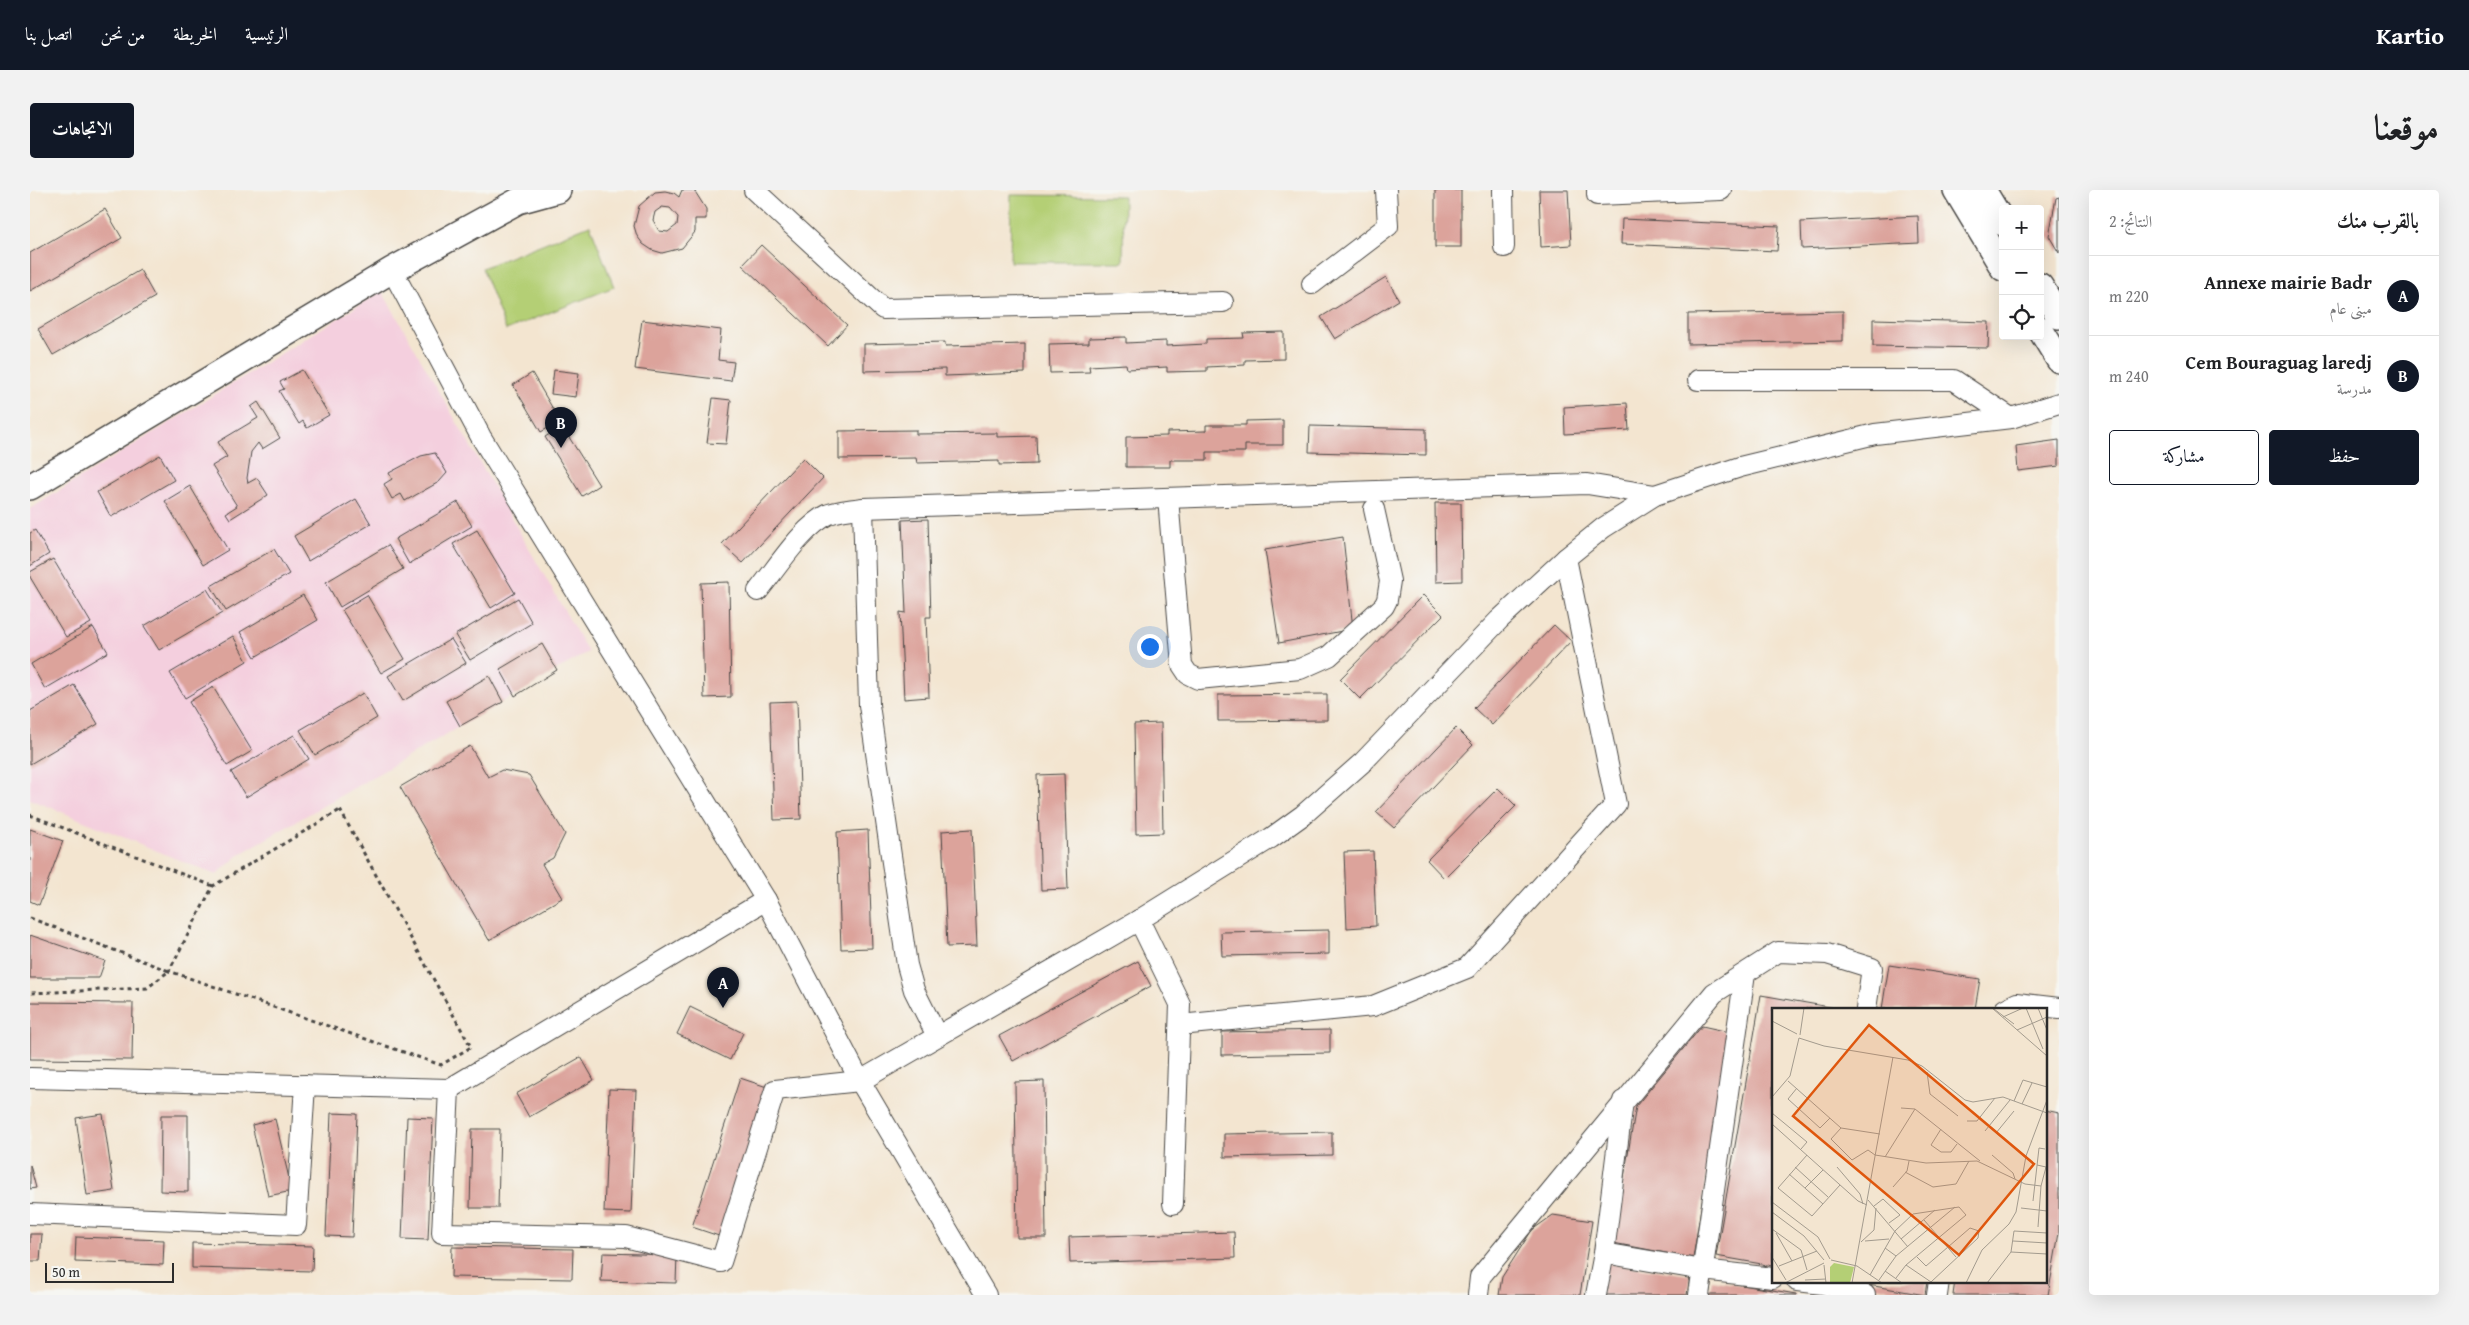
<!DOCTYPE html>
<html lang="ar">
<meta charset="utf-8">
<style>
:root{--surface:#fff;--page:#f2f2f2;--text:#202124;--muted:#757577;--line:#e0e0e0;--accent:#111827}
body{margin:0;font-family:"Gentium Book Plus",Amiri,serif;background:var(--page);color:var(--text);direction:rtl}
.controls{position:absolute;right:15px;top:15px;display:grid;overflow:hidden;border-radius:5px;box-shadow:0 5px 20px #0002}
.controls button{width:45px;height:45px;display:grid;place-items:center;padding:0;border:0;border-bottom:1px solid var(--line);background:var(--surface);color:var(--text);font:25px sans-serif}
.scale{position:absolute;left:15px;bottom:12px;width:129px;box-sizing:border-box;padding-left:5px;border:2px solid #2b2b2b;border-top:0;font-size:14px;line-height:18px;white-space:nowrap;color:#2b2b2b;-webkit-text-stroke:4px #f6f6f2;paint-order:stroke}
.you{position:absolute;left:1119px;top:456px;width:18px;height:18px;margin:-12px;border:4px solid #fff;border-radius:50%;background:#1a73e8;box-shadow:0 0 0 8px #1a73e833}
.badge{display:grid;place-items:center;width:32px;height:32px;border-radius:50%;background:var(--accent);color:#fff;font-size:16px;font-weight:700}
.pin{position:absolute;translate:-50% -41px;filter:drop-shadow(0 1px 2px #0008)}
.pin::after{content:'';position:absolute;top:26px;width:18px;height:15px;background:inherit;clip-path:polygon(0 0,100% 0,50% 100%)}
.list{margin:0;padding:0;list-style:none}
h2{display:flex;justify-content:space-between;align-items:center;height:65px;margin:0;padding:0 20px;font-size:21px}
h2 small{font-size:16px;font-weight:400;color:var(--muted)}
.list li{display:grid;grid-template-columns:32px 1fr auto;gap:15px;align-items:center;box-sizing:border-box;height:80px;padding:0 20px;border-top:1px solid var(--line)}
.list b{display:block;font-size:19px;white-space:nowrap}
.list p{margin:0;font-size:16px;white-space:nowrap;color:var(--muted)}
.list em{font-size:16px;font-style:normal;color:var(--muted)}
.actions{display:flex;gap:10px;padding:15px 20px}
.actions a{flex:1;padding:11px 0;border:1px solid var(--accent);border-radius:5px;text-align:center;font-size:18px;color:var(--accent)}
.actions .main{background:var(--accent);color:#fff}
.icon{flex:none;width:28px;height:28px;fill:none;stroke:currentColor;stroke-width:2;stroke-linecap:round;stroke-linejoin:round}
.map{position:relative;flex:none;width:2029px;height:1105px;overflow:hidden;direction:ltr;border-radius:5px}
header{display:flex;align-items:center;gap:30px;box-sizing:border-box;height:70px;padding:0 25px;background:var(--accent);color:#fff}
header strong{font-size:24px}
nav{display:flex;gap:28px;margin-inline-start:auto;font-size:18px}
.intro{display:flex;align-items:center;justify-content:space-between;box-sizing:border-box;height:120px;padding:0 30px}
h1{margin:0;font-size:35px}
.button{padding:12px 22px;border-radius:5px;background:var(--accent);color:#fff;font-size:18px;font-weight:700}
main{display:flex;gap:30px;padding:0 30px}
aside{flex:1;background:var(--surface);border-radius:5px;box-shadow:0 5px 20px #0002}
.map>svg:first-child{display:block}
</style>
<header>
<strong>Kartio</strong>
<nav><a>الرئيسية</a><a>الخريطة</a><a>من نحن</a><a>اتصل بنا</a></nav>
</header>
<div class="intro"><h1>موقعنا</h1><a class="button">الاتجاهات</a></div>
<main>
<aside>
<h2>بالقرب منك<small>النتائج: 2</small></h2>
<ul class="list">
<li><span class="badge">A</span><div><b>Annexe mairie Badr</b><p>مبنى عام</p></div><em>220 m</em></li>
<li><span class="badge">B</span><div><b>Cem Bouraguag laredj</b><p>مدرسة</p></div><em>240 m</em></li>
</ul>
<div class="actions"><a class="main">حفظ</a><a>مشاركة</a></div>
</aside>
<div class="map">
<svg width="2029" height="1105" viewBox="0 0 2029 1105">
<rect width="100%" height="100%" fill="#f6f6f2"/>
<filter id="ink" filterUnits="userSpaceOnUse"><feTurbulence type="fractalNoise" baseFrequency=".02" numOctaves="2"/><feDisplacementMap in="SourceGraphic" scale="10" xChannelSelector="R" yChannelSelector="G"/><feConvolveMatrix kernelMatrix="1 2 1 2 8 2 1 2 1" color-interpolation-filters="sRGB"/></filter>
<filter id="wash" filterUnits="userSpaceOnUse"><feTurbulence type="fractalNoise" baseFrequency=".0096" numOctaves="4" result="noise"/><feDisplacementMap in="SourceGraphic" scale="20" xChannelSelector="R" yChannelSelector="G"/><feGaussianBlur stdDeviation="1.12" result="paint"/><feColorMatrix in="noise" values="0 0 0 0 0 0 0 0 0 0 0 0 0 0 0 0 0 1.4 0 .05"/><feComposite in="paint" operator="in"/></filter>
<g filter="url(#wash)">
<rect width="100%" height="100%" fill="#f3e5d0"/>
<path fill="#f4cfde" d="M352 101 558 462 210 664 186 685 0 609V319Z"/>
<g fill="#b4cf75" stroke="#707d50">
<path d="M981 5 1094 6 1093 72H980Z"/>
<path d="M560 35 584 97 476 140 452 78Z"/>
</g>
<g id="blocks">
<g fill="#dca39b" fill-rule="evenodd">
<path d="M652 0H664L676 19V29H665V42L652 58 632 63 622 60 613 54 607 46 604 36 609 16 625 2 635 1 644 3 649 7ZM632 17 640 18 648 27 647 35 638 42 629 41 623 30 625 22Z"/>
<rect x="1405" y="0" width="26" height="57"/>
<path d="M1509 0H1538L1541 55 1511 57Z"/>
<path d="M2029 7V63L2019 46 2026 8Z"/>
<path d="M75 19 92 48 0 101V63Z"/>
<path d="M1888 26 1889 53 1772 59 1771 32Z"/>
<path d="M1592 29 1749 36 1747 61 1591 54Z"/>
<path d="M731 55 817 135 798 156 712 75Z"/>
<path d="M110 80 125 107 23 165 8 139Z"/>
<path d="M1356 87 1369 110 1305 149 1291 127Z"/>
<path d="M1813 121V151L1658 154V124Z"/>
<path d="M1843 129 1959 132 1958 158 1843 156Z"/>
<path d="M612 130 691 140 688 170 704 172 701 191 605 179Z"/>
<path d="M1254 142V169L1215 170V175L1177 177V181L1137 182V177L1097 179 1096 174 1059 176 1060 182 1020 183 1019 154 1059 153V148L1096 147V153L1136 151V156L1176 154V149L1214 148 1213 143Z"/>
<path d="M915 152V156L995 154V183L915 186V179L834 181V154Z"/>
<path d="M272 180 299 225 277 238 273 231 269 234 249 201 254 199 250 192Z"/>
<path d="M524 180 549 183 546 207 521 204Z"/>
<path d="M502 183 530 231 511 242 483 195Z"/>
<path d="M683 208 701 210 696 254 677 253Z"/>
<path d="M228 212 250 248 232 259 228 253 221 262 217 288 218 293 227 288 238 305 200 329 196 323 207 316 182 276 197 267 188 252 228 228 221 217Z"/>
<path d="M1597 213 1599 240 1535 244 1534 217Z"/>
<path d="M1253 230V255H1215V262H1177V270H1140V277H1096V247L1137 246V242L1176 241V235H1216V231Z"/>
<path d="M532 236 569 295 552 306 515 247Z"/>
<path d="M1280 236 1396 239V265L1279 262Z"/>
<path d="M886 240V244L967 243V247L1006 246 1007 274 969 275V271L887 273 886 268 809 269V241Z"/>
<path d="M2029 250V276L1988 281 1986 256Z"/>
<path d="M405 263 417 283 409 292 375 311 371 304 362 309 354 294 362 289 359 283 391 266Z"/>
<path d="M130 265 144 290 81 327 67 302Z"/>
<path d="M773 268 793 288 713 373 692 354Z"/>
<path d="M160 296 198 360 173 375 135 311Z"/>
<path d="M326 309 341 334 278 371 264 346Z"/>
<path d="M428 312 442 336 379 374 365 349Z"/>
<path d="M1405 313H1431L1432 391 1406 392Z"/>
<path d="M898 329 901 427H896L899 507 874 509 870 422 876 423 872 330Z"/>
<path d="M5 340 19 364 0 376V343Z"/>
<path d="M447 340 485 403 461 418 423 354Z"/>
<path d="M1313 347 1323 439 1249 453 1235 360Z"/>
<path d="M358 355 373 379 310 417 296 392Z"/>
<path d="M244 359 259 384 196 421 181 396Z"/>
<path d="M23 369 61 433 36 447 0 387V382Z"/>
<path d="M699 392 701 507 674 508 671 393Z"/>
<path d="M177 399 192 423 129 460 114 436Z"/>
<path d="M273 405 288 430 225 467 210 442Z"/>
<path d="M337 405 375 469 351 483 312 420Z"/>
<path d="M1393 405 1413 425 1330 509 1310 489Z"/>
<path d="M488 408 502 433 440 470 425 445Z"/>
<path d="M1524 435 1541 451 1462 535 1444 518Z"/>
<path d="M63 437 78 462 15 499 1 474Z"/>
<path d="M203 446 217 471 155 508 140 483Z"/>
<path d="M421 449 436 473 373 511 358 486Z"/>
<path d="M512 454 527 480 485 506 470 479Z"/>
<path d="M459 486 473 512 430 536 416 511Z"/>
<path d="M44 495 68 534 0 574V521Z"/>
<path d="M183 497 222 561 197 576 159 512Z"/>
<path d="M333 503 347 528 285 565 270 540Z"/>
<path d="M1297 504V530L1188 531V505Z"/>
<path d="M767 511 771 629 744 630 740 512Z"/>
<path d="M1131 533 1133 643 1106 644 1104 534Z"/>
<path d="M1426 538 1443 555 1364 638 1346 622Z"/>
<path d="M264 545 279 569 216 607 201 582Z"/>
<path d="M440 556 458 587 472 580 499 585 535 644 523 668 512 674 532 708 459 750 370 597Z"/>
<path d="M1034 584 1038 699 1011 700 1007 585Z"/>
<path d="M1468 598 1486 616 1414 688 1397 670Z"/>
<path d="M0 639 33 651 9 715 0 711Z"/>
<path d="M942 639 947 756 917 757 912 641Z"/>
<path d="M838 640 842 758 811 759 807 642Z"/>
<path d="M1343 661 1346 736 1317 738 1314 662Z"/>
<path d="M1299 740V764L1192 766 1191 742Z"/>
<path d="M0 745 75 771 69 788H0Z"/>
<path d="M1108 771 1121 796 983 871 969 846Z"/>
<path d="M1859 775 1950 789 1945 819H1852Z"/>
<path d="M1731 805 1805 818 1743 819V1076L1686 1066Z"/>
<path d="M0 812 103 813 102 870 0 869Z"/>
<path d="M660 817 713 843 700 870 647 844Z"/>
<path d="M1672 836 1699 842 1663 1068 1583 1053 1606 916Z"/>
<path d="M1300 840V863L1192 865V842Z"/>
<path d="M551 867 564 890 499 927 486 904Z"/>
<path d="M710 888 737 897 689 1046 662 1037Z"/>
<path d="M1014 891 1016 1048H987L985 892Z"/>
<path d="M579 899 606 900 601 1023 574 1022Z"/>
<path d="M2015 920 2029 923V1043L2018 1105H1923L1925 1091H2015Z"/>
<path d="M301 923 327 924 322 1047 296 1046Z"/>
<path d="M73 924 84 1001 57 1005 46 928Z"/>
<path d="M131 925H158V1002L130 1001Z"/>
<path d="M377 927 403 928 398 1050 372 1049Z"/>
<path d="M245 929 262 1001 238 1006 222 935Z"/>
<path d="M442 939H470L468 1018H440Z"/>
<path d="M1302 942V965L1194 967V944Z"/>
<path d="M0 975 6 998 0 999Z"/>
<path d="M1523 1025 1562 1031 1550 1105H1469L1472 1087 1502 1040Z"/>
<path d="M1204 1042 1205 1068 1040 1073 1039 1047Z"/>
<path d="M0 1044H12L10 1071H0Z"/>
<path d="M46 1047 134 1050 133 1075 45 1072Z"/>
<path d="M162 1053 283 1056 282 1081 162 1078Z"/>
<path d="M422 1057 543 1059 542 1089 421 1087Z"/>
<path d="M573 1063 647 1065 646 1093 571 1091Z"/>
<path d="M1577 1073 1660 1085 1657 1105H1572Z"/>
<path d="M1682 1090 1766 1104V1105H1679Z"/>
<path d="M1816 1091H1897L1895 1105Z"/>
</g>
</g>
</g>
<g filter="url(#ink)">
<use href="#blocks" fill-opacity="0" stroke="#494744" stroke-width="1"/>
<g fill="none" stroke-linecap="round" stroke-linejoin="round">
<defs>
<g id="minor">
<path d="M724 0 853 119 1193 112"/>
<path d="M1473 0 1474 57"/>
<path d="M1567 0V5L1691 0"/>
<path d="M362 80 451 247 736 710 830 891 956 1105"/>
<path d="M1282 94 1358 36 1356 0"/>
<path d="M1668 190H1924L1981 228"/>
<path d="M1138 308 1152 475 1158 484 1168 489 1270 479 1299 466 1354 416 1357 410 1360 391 1344 319"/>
<path d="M833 318 839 515 877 775 884 800 907 846"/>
<path d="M728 401C747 378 772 337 799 324 810 320 822 319 833 318L1557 294 1625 305"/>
<path d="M1109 730 1150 814 1143 1014"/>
<path d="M1975 819 1987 813 2029 818"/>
<path d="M1150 835 1343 816 1437 778 1586 614 1536 368"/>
<path d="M0 888 419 899 736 710"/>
<path d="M419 899 412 1043 596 1047 691 1072 745 900 830 891 1109 730 1241 648 1273 625 1333 572 1469 430 1536 368 1573 338 1625 305 1710 277 1845 244 1981 228 2029 213"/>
<path d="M0 1024 266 1035 275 895"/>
<path d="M1574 1063 1673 1080 1743 1088"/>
<path d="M1767 1091 1793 1094 1835 1105"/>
<path d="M1448 1105 1450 1087 1684 803 1748 762 1797 764 1842 778 1836 819"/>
<path d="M1566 1105 1574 1063 1593 911"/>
<path d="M1669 1105 1715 784"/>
<path d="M1907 1105 1909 1091"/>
</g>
<g id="major">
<path d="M1926 0 1973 78"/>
<path d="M1953 0 1973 33"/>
<path d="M2010 96 2029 126"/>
<path d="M2010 139 2029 170"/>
<path d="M0 297 362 80 488 11 528 0"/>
</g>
</defs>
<use href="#minor" stroke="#494744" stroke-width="22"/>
<use href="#major" stroke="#494744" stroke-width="28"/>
<g stroke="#494744" stroke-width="3" stroke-dasharray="4 4" stroke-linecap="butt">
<path d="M310 620 441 857 411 875 139 781 183 696Z"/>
<path d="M0 625 183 696"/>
<path d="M0 728 139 781 117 798 0 803"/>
</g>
<use href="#minor" stroke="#fff" stroke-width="20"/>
<use href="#major" stroke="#fff" stroke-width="25"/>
</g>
</g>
<g transform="translate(1742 818)">
<rect width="275" height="275" fill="#f3e5d0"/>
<path d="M62 255 82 259 78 275H58V259Z" fill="#b4cf75"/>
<path fill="none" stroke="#a39b8e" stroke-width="1" d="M220 0 275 48M254 0 271 41M266 0 275 22M222 1 242 16M231 9 251 0M0 13 25 26M245 22 275 9M28 27 32 0M27 30 52 38 136 52 150 58 193 92 201 94 231 89 275 105M155 64 158 86 186 108M16 73 69 120 108 126M25 80 16 91 48 120 58 110M0 89 18 68 27 30M242 93 251 72 275 79M250 96 260 75M129 100 143 101 208 153M242 103 224 125 256 150M0 105 35 134 29 141M195 113H205L223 90M0 116 86 193 95 197M69 120 59 131 80 152 96 142 103 147 154 155 205 153 253 176 269 178 266 219M169 121 159 137 169 144H179L185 136M213 123 238 92M35 147 6 180 40 208 68 177M220 147 241 165 243 171M113 149 143 101M265 157 274 159 269 178M23 159 56 189M65 159 88 186 91 196M133 164 161 179 184 176 197 153M17 166 51 196M121 179 135 163 137 153M33 180 51 162M96 192 136 239M261 193 267 140 273 141M0 194 46 229 58 251M102 198 111 191 128 207 117 215M249 200 275 203M0 204 32 228 52 252M152 212 184 249M0 221 29 242 35 262M4 225 20 253M129 231 163 202M93 233 117 231M241 233 275 235M89 234 102 222 104 200M113 240 124 248 183 199M239 244 242 223 275 225M0 249 14 272M145 249 154 258 198 220 207 223 206 230 159 274M59 252 85 258 110 275M52 257 54 275M7 258 45 243M113 263 130 275M98 267 123 223 141 206 187 199 194 207 134 257 159 274M124 270 134 257M33 272 54 271M107 272 124 248M13 275 52 255M80 275 121 49M194 275 210 242 237 216 244 204 254 148 275 92M215 275 239 244 275 246"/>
<path fill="#df570e" fill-opacity="0.15" stroke="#df570e" stroke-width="2.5" d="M97 17 262 156 187 247 21 108Z"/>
<rect width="275" height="275" fill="none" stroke="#2b2b2b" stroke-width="2.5"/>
</g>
</svg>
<div class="controls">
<button>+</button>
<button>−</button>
<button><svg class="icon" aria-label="locate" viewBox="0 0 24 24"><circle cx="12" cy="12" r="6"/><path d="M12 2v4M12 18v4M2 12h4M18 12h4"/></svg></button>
</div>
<div class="scale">50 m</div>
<div class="you"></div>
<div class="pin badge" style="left:693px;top:818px">A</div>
<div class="pin badge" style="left:531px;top:258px">B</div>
</div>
</main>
